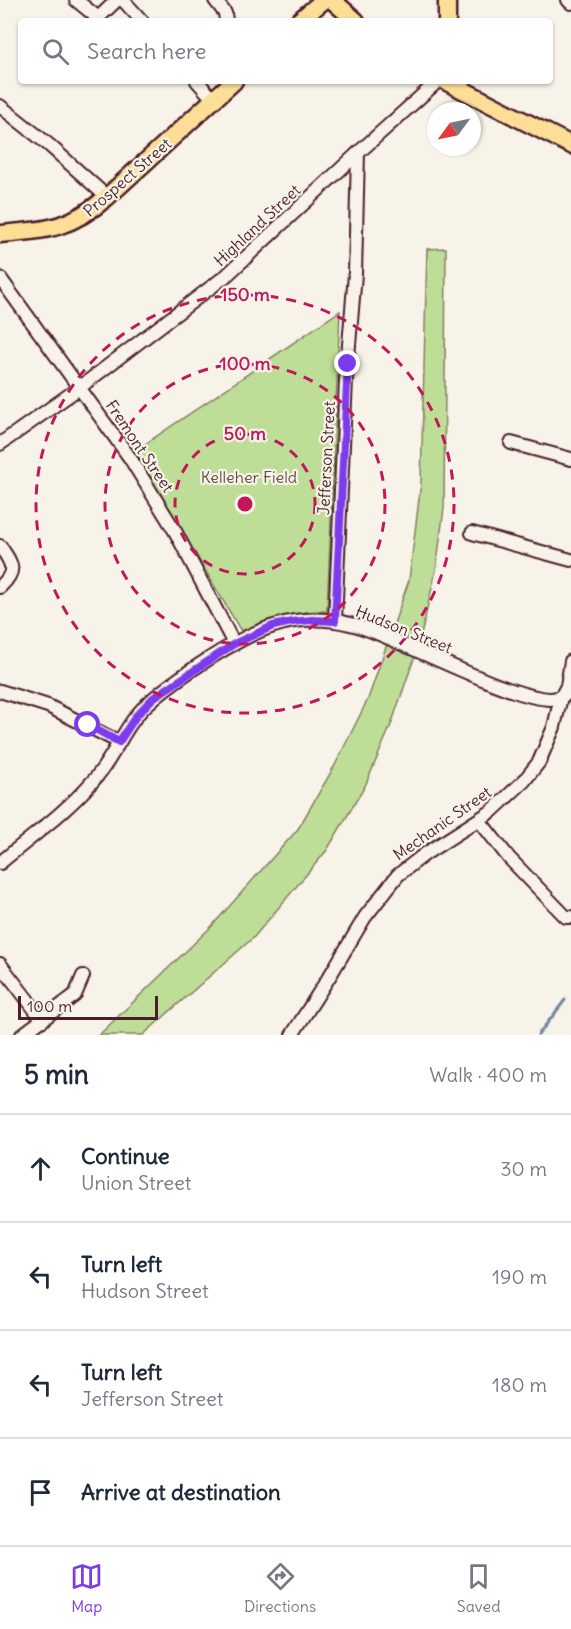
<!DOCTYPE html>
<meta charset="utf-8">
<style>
:root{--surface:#fff;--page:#f2f2f3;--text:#1f2937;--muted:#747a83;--line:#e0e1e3;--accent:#7c3aed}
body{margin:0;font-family:Delius,sans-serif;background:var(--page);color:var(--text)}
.compass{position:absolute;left:427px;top:102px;width:54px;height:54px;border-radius:50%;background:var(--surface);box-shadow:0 2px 4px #0004;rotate:237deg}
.scale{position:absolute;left:18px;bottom:15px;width:140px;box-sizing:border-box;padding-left:6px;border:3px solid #4a1f2b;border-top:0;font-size:16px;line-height:21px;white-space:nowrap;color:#4a1f2b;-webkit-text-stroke:4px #f7f3e8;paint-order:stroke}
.stop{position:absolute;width:18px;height:18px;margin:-14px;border:4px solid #7c3aed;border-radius:50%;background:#fff}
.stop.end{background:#7c3aed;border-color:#fff;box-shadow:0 2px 6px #0008}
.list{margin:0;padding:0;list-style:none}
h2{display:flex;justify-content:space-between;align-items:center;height:78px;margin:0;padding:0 24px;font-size:26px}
h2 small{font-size:20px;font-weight:400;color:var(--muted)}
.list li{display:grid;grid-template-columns:39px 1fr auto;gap:18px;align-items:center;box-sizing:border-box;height:108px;padding:0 24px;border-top:2px solid var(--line)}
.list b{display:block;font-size:22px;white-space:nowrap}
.list p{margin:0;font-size:20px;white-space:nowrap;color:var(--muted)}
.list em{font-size:20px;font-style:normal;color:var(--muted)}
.icon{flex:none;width:33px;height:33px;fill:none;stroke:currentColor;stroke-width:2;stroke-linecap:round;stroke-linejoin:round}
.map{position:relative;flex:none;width:571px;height:1035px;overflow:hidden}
.search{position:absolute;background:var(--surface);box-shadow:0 2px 4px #0004;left:18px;right:18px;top:18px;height:66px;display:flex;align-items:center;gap:15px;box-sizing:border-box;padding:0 21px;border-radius:6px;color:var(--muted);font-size:22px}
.sheet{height:510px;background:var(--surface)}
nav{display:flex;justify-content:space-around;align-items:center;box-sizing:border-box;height:84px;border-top:2px solid var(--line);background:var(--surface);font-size:16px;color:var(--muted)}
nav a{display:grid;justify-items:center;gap:3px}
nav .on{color:var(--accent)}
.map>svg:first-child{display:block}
</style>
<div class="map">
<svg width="571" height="1035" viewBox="0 0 571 1035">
<rect width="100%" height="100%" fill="#f7f3e8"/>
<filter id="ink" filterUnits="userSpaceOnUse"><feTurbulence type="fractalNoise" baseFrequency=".0167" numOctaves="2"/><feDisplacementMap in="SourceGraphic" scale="12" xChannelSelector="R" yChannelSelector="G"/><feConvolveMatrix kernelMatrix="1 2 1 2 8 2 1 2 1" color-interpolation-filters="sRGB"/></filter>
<g filter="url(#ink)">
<g fill="#bede97" stroke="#847e61" stroke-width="1.5">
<path d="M446 248 444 508 436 570 419 644 391 725 365 786 327 850 254 937 143 1035H99L211 927 298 829 334 767 368 699 409 580 421 483 427 249Z"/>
<path d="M340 311 327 611C296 610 269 620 241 631L135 451Z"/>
</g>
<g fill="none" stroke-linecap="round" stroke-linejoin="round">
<path stroke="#7387a1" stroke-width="3" d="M538 1035 565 1000"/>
<defs>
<g id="minor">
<path d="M76 0 98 18"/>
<path d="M123 0 142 21"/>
<path d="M215 0 225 13 226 21"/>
<path d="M568 0 571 3"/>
<path d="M95 21 117 0"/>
<path d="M197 81 214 100"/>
<path d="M0 106 49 145 107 197"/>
<path d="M0 278 130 458 175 531 234 644"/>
<path d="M511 443 571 459"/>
<path d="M0 444 79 388 227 275 358 153 438 81"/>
<path d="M472 533 571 560"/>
<path d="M0 546C12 564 18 570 0 587"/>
<path d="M335 621 346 380 355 274 358 153"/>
<path d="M0 691 48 706 119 742"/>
<path d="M479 820 509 858 566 917H571"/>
<path d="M0 863C31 837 65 813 92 782 111 762 120 736 137 715 160 687 239 636 274 626 298 618 325 618 350 624 371 629 390 639 409 647 438 660 467 673 497 685 513 691 532 698 550 699 558 699 564 695 571 692"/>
<path d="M0 964 43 1020"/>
<path d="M22 1035 75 995 83 976"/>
<path d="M292 1035 331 974 365 917 398 875 425 854 492 811 524 781 539 762 554 727 561 697 567 686 571 661"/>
</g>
<g id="major">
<path d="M332 0 356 21"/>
<path d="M299 21 324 0"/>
<path d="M447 21V0"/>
<path d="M445 81 571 145"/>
<path d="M0 234C47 230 70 229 107 197L234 81"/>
</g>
</defs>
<use href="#minor" stroke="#4a1f2b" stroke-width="16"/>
<use href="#major" stroke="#4a1f2b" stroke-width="21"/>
<use href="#minor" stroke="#f7f3e8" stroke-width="12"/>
<use href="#major" stroke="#fcde96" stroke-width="16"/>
</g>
</g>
<g fill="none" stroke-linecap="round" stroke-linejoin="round" filter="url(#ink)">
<path stroke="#7c3aed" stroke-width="8" d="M88 725 119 742 136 716 153 698 234 644 273 626 292 622 312 620 335 621 348 364"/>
</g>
<g fill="none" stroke="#c2185b" stroke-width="3" stroke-dasharray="10 8">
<circle cx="245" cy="504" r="70"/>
<circle cx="245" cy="504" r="140"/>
<circle cx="245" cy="504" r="209"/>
</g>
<g text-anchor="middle" stroke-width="4.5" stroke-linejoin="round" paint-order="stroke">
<g font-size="16" fill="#4a1f2b" stroke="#f7f3e8">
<text transform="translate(127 177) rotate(-41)" y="6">Prospect Street</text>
<text transform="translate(257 225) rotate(-43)" y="6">Highland Street</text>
<text transform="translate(140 446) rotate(56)" y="6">Fremont Street</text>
<text transform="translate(326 458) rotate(-87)" y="6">Jefferson Street</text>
<text transform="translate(404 629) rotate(22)" y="6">Hudson Street</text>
<text transform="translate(442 823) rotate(-35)" y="6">Mechanic Street</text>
</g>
<g font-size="16" fill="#674f46" stroke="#f7f3e8">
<text x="249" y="483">Kelleher Field</text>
</g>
</g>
<circle cx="245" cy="504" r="9" fill="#c2185b" stroke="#f7f3e8" stroke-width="3"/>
<g font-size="18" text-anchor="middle" font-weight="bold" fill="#c2185b" stroke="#f7f3e8" stroke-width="4.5" stroke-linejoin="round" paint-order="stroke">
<text x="245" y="301">150 m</text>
<text x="245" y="370">100 m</text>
<text x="245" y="440">50 m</text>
</g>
</svg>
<svg class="compass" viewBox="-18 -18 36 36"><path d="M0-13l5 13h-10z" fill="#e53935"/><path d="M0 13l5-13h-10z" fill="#747a83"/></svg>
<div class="scale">100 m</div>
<div class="stop" style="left:88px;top:725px"></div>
<div class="stop end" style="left:348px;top:364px"></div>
<div class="search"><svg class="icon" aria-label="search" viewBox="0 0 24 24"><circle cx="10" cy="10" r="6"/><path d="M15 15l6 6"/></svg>Search here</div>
</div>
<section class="sheet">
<h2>5 min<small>Walk · 400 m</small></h2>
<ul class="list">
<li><svg class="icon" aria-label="ahead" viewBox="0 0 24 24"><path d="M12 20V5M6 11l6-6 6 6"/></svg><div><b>Continue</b><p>Union Street</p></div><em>30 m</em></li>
<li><svg class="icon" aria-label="left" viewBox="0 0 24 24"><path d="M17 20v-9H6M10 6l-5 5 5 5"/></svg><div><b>Turn left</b><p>Hudson Street</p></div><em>190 m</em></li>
<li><svg class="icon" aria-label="left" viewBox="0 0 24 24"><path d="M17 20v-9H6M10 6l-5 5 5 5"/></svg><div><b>Turn left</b><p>Jefferson Street</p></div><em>180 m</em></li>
<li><svg class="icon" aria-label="arrive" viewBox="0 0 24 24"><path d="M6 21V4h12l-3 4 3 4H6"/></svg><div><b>Arrive at destination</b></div></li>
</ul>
</section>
<nav>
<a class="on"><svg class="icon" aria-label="map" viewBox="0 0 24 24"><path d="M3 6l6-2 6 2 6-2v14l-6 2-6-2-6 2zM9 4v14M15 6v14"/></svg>Map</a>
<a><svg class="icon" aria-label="directions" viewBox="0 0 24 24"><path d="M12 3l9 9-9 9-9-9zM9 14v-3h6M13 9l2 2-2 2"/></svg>Directions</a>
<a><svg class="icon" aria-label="saved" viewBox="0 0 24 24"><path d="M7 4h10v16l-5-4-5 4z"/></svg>Saved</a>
</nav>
